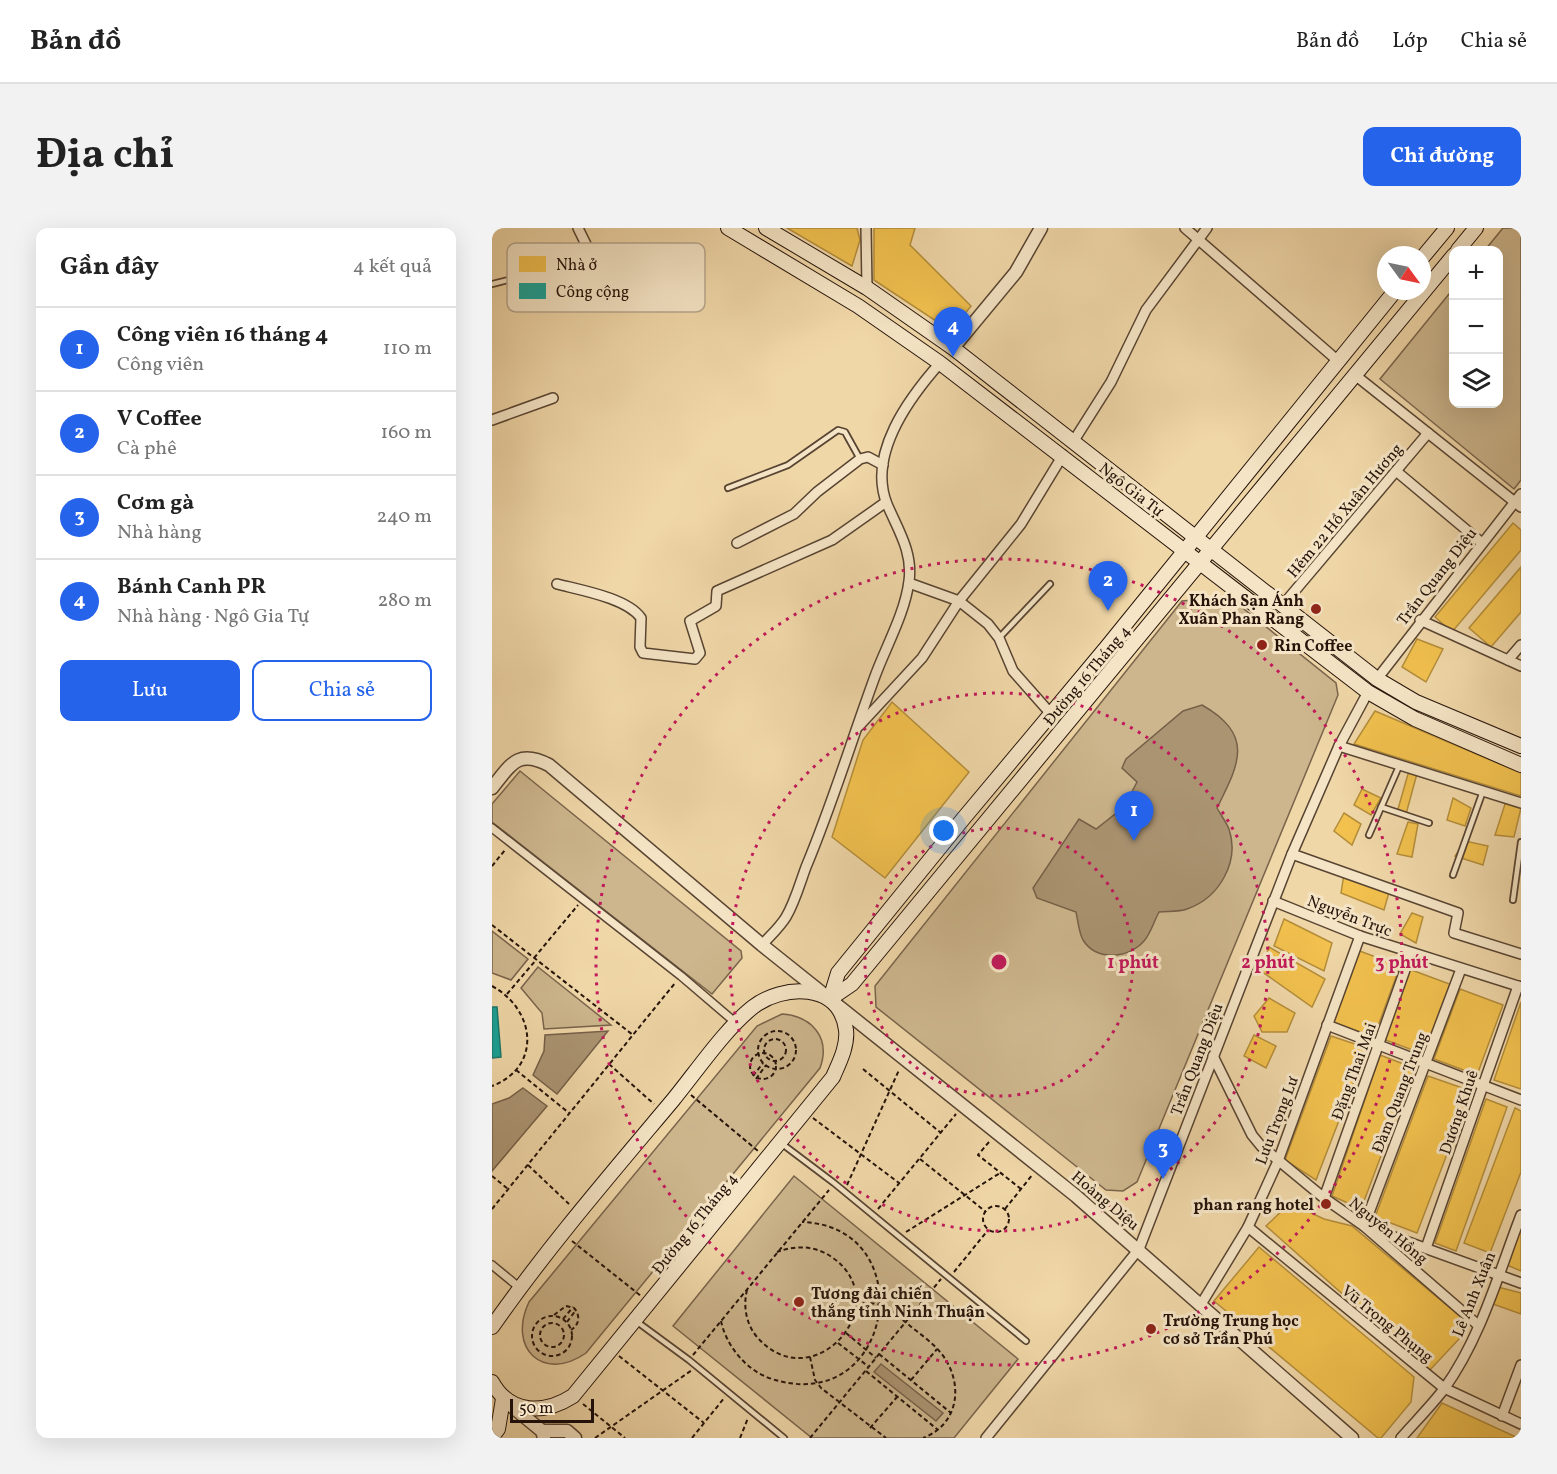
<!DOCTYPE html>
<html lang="vi">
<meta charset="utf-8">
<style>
:root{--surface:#fff;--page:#f2f2f2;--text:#222;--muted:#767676;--line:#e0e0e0;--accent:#2563eb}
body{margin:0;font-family:Vollkorn,serif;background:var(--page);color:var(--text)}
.controls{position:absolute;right:18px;top:18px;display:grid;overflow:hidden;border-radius:12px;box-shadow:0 6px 24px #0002}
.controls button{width:54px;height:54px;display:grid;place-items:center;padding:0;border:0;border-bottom:2px solid var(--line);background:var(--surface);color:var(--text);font:30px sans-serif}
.compass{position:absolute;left:885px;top:18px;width:54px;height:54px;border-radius:50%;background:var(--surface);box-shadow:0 6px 24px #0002;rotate:123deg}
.scale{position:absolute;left:18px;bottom:15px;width:84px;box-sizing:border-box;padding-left:6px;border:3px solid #25130a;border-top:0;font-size:16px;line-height:21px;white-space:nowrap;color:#25130a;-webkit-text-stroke:4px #f5e5c6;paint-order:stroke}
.you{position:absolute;left:452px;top:603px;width:21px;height:21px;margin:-15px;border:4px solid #fff;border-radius:50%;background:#1a73e8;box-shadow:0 0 0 9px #1a73e833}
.badge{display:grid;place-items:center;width:39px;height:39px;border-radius:50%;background:var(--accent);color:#fff;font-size:20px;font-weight:700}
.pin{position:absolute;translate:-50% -50px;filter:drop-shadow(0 2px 3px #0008)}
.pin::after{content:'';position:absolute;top:32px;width:21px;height:18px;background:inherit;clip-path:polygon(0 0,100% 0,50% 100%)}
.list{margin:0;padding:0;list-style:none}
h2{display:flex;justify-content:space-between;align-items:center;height:78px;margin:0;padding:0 24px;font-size:26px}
h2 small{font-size:20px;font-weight:400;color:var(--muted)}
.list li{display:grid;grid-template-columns:39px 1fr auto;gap:18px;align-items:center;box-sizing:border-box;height:84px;padding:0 24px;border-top:2px solid var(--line)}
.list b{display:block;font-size:22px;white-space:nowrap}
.list p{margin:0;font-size:20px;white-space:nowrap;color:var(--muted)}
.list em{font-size:20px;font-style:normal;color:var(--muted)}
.actions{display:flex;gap:12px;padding:18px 24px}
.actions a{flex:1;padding:14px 0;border:2px solid var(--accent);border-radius:12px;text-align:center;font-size:21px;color:var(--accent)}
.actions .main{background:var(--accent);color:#fff}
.icon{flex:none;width:33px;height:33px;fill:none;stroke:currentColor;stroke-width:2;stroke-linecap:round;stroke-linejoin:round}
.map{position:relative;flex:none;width:1029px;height:1210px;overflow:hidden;border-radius:12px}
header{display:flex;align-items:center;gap:36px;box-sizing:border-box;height:84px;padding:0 30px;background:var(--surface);border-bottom:2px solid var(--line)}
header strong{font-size:28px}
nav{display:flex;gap:33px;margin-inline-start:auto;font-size:21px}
.intro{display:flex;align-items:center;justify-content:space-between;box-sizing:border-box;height:144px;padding:0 36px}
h1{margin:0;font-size:42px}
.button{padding:15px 27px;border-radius:12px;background:var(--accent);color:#fff;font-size:21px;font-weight:700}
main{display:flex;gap:36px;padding:0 36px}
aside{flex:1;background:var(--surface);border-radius:12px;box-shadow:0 6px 24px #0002}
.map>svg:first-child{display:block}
</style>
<header>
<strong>Bản đồ</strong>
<nav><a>Bản đồ</a><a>Lớp</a><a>Chia sẻ</a></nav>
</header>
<div class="intro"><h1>Địa chỉ</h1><a class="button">Chỉ đường</a></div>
<main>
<aside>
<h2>Gần đây<small>4 kết quả</small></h2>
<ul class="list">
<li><span class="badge">1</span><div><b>Công viên 16 tháng 4</b><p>Công viên</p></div><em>110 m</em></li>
<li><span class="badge">2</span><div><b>V Coffee</b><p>Cà phê</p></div><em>160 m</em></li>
<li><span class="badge">3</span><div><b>Cơm gà</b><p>Nhà hàng</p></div><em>240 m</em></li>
<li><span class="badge">4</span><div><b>Bánh Canh PR</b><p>Nhà hàng · Ngô Gia Tự</p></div><em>280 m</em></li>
</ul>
<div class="actions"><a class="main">Lưu</a><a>Chia sẻ</a></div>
</aside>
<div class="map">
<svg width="1029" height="1210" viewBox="0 0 1029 1210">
<rect width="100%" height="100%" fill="#f0d7a8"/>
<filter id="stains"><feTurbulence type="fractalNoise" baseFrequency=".00333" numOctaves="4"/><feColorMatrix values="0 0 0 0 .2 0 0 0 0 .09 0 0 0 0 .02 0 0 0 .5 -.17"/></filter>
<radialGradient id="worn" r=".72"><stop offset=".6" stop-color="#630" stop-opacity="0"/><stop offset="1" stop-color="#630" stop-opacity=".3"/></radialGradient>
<g fill="#cdb68d" stroke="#79644c" stroke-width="1.5">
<path d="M1011 0H1029V252L1022 261 888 151 961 61 962 176H1006V22H993Z"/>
<path d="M737 369 844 455 846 467 645 954 631 963 614 962 384 779 383 758 690 373Z"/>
<path d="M28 543 249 723 250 730 220 766 0 594V576Z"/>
<path d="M0 703 36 731 19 752 0 745Z"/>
<path d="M46 739 119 797 52 801 50 785 29 760Z"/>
<path d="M290 786C320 788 339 810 328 840L94 1125C51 1155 15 1120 37 1074L265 798Z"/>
<path d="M302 948 526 1131 462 1210H320L181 1098Z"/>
</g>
<g fill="#ab9472" stroke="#756048" stroke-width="1.5">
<path d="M710 477C763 507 747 536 725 580 729 587 734 594 737 601 748 634 727 670 695 681 687 684 676 683 667 684 662 693 659 705 652 713 637 730 605 734 591 712 587 705 586 693 584 684L545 670 541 660 587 591 604 601 632 579 645 554 630 540 634 531 691 483Z"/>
<path d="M116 803 65 866 41 847 52 823 53 807Z"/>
<path d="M31 860 55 878 0 943V876L17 870Z"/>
<path d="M389 1136 451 1185 444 1193 382 1144Z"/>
</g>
<g fill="#f2c14e" stroke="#b48d3a" stroke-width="1.5">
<path d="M295 0H365L368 12 360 38Z"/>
<path d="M382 0H423L418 17 479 78 459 103 382 52Z"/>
<path d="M1021 295 1029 302V322L960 404 943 389Z"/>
<path d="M1029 339V384L999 419 977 400Z"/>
<path d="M925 411 951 421 934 454 910 439Z"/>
<path d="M400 474 477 544 393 650 340 609 371 512Z"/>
<path d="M883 483 1029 545V568L862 516Z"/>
<path d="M926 542 914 586 906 581 916 546Z"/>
<path d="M870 561 889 570 879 587 862 577Z"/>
<path d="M961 570 979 580 973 598 955 592Z"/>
<path d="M1014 573 1029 580 1022 609 1003 607Z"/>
<path d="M852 585 869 596 860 617 842 603Z"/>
<path d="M916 594 926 596 920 629 905 626Z"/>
<path d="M973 613 996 618 991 637 963 628Z"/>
<path d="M852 646 898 661 892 682 849 665Z"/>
<path d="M920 685 931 689 924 715 908 706Z"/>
<path d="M792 691 840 715 832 743 782 718Z"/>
<path d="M777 719 833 751 820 779 769 743Z"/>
<path d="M865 722 908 738 882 809 839 793Z"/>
<path d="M917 741 960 757 934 827 891 811Z"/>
<path d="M968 761 1011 777 985 847 942 831Z"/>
<path d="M777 770 803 785 795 804H770L762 788Z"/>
<path d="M1029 774V861L1002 852Z"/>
<path d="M762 807 784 818 774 840 752 828Z"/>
<path d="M839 808 875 820 824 952 793 932Z"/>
<path d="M888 827 922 840 869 981 840 968Z"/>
<path d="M936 848 979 863 925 1005 883 989Z"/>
<path d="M994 871 1015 879 964 1023 943 1015Z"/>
<path d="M1023 880 1029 883V944L998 1025 972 1015Z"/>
<path d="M798 975 832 991 860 998 970 1090 968 1110 937 1143 774 998Z"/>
<path d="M1029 1000V1043L1015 1037Z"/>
<path d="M767 1019 922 1149 919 1174 889 1210H886L722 1073Z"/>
<path d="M1002 1058 1029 1065V1086L998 1075Z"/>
<path d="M950 1175 1026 1210H925Z"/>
</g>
<path fill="#17a398" stroke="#1b786d" stroke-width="1.5" d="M0 779H5L9 829 0 830Z"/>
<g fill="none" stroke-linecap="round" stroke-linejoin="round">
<defs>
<g id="service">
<path d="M0 56 36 47 96 18"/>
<path d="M236 260 296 237 346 202 353 204 368 231"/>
<path d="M507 410 558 356"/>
<path d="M889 579 937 595"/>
<path d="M877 607 908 536"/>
<path d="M961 647 991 563"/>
<path d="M1021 672 1029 614"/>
<path d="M289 915 342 955 534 1113"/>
<path d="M144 1093 197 1132 292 1210"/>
</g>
<g id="pedestrian">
<path d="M0 600 189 748 244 795"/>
<path d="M0 1037 28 1060"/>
</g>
<g id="minor">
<path d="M86 0 110 49"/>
<path d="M374 0 375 60"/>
<path d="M693 0 845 132"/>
<path d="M863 147 1029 279"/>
<path d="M0 192 61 170"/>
<path d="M581 214 619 154 654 82 715 0"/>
<path d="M904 243 990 315"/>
<path d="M245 315 302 286 325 264 368 231 376 229 391 237"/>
<path d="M417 355 467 373 496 396 507 410 521 443 559 486"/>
<path d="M65 356C88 362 135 370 149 390L148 419 151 425 203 431 208 425 198 393 224 378 225 363 340 312 394 274"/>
<path d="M790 378 936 205"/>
<path d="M928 392 1029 438"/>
<path d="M1016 432 1029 417"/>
<path d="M885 451 1029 266"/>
<path d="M367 498 430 430 467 373 529 296 571 227"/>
<path d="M847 518 1029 575"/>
<path d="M800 626 966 685 962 705 1029 726"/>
<path d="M781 673 868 708 1029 759"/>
<path d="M270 717C278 708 288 699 294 689 303 674 308 655 314 639 340 577 359 514 382 451 393 420 413 386 417 353 421 324 406 302 395 276 375 226 417 170 448 135"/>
<path d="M969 741 872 998 1029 1055"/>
<path d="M835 797 1029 872"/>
<path d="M721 828 760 907 769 918 832 970 872 998 986 1097"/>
<path d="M832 970 919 725"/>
<path d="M756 999 952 1160 1029 1196"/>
<path d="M934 1020 1026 758"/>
<path d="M708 1078 756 999 786 933 868 708"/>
<path d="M1010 1188 1029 1137"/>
<path d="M494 1210 647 1021 800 626 847 518 876 464"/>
<path d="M909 1210C923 1194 939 1178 952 1161 989 1110 1007 1044 1029 987"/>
</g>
<g id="tertiary">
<path d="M461 120 524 44 549 0"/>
<path d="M0 560C19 536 26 521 57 537L270 717 584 968 860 1210"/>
<path d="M17 1176 50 1203 52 1210"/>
<path d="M50 1203H75L83 1210"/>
</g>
<g id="secondary">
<path d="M236 0 366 78 448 135 876 464 923 491 1029 537"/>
<path d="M274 0 375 60 461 120 885 451 924 474 1029 518"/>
<path d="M966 22 984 0"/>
<path d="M930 30 955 0"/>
<path d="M338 771 360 756 962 27"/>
<path d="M338 771 346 745 471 591 614 420 903 63"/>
<path d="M0 1099C55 1020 119 946 181 872 204 844 233 801 261 779 291 756 348 754 354 802 356 818 347 835 341 849L81 1168C53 1186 18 1187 0 1154"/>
<path d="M0 1209 6 1201 11 1171"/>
</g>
</defs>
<use href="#service" stroke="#584432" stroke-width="8"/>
<use href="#pedestrian" stroke="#584432" stroke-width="10"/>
<use href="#minor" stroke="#584432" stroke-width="12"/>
<use href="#tertiary" stroke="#584432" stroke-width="15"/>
<use href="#secondary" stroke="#25130a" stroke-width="16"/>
<g stroke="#25130a" stroke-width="2" stroke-dasharray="4.5 3" stroke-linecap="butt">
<path d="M0 638 13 622"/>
<path d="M0 697 141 807"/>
<path d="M42 730 86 677"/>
<path d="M0 758C44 782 50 839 0 858"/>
<path d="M15 766 44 732"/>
<circle cx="285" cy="822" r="19"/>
<circle cx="283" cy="822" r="11"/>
<circle cx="271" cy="838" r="13"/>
<path d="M117 836 162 876"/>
<path d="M371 841 449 905"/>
<path d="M24 842 77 885"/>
<path d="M261 848 271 835"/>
<path d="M264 851 274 837"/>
<path d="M199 867 266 923"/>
<path d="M321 890 407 955"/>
<path d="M497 914 486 927 529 961"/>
<path d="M428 931 494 984"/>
<path d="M36 937 77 976"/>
<path d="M0 948 16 961"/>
<path d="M355 957 407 842"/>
<circle cx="504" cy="991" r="13"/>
<path d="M0 981 183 755"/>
<path d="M386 981 464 886"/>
<path d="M513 981 541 946"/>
<path d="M414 1004 508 945"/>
<path d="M80 1013 149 1068"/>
<path d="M462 1044 496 1002"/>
<path d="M255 1062C251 1078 254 1096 265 1109 319 1171 402 1081 345 1033 327 1018 307 1016 285 1024"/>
<path d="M363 1076C373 1075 382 1074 391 1078 401 1082 409 1091 417 1097 428 1106 440 1114 449 1125 472 1154 468 1196 431 1210"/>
<path d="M62 1087 74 1078 82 1080C89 1088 87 1097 79 1102"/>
<circle cx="60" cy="1108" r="20"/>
<path d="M71 1091 81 1079"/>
<path d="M229 1093C234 1117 253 1141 277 1150 402 1193 432 998 310 994"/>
<path d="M75 1094 84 1082"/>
<circle cx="60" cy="1107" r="12"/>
<path d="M354 1105 384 1130"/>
<path d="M346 1115 377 1139"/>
<path d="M387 1126 459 1185"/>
<path d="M201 1127 337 962"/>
<path d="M127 1128 212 1195"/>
<path d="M318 1129 323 1152 329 1160 394 1210"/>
<path d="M374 1143 446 1202"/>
<path d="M419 1152 445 1121"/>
<path d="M91 1176 133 1210"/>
<path d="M378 1200 405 1169"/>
<path d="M103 1210 200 1142"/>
<path d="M200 1210 233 1169"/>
<path d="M248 1210 256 1190"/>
<path d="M318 1210 449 1051"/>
</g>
<use href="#service" stroke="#f5e5c6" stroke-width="4.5"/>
<use href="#pedestrian" stroke="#f5e5c6" stroke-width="7"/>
<use href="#minor" stroke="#f5e5c6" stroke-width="9"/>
<use href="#tertiary" stroke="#f5e5c6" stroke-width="12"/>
<use href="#secondary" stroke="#f5e5c6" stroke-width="14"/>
</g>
<g fill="none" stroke="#c2185b" stroke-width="3" stroke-dasharray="3 6">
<circle cx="507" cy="734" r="134"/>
<circle cx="507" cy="734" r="269"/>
<circle cx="507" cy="734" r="403"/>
</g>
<g fill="#8f2418" stroke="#f5e5c6" stroke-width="2">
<circle cx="824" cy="381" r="6"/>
<circle cx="770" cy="417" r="6"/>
<circle cx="834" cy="976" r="6"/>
<circle cx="307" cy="1074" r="6"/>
<circle cx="659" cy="1101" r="6"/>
</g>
<g text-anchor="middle" stroke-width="6" stroke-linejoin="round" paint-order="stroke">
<g font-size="16" fill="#25130a" stroke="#f5e5c6">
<text transform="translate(640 261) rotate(38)" y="6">Ngô Gia Tự</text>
<text transform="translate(852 282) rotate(-50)" y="6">Hẻm 22 Hồ Xuân Hương</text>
<text transform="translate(944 348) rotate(-52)" y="6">Trần Quang Diệu</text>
<text transform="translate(594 447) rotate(-50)" y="6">Đường 16 Tháng 4</text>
<text transform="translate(858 687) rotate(21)" y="6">Nguyễn Trực</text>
<text transform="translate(704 831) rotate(-69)" y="6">Trần Quang Diệu</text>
<text transform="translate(861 843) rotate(-70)" y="6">Đặng Thai Mai</text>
<text transform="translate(907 864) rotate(-69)" y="6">Đàm Quang Trung</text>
<text transform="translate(966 884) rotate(-71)" y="6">Dương Khuê</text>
<text transform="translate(784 892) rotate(-69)" y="6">Lưu Trọng Lư</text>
<text transform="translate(614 972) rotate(40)" y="6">Hoàng Diệu</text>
<text transform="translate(202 995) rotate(-51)" y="6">Đường 16 Tháng 4</text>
<text transform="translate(897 1002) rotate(39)" y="6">Nguyên Hồng</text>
<text transform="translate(981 1066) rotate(-68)" y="6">Lê Anh Xuân</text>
<text transform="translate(896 1095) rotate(39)" y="6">Vũ Trọng Phụng</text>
</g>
<g font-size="16" font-weight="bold" fill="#25130a" stroke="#f5e5c6" text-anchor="start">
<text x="812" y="378" text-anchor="end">Khách Sạn Ánh<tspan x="812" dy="18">Xuân Phan Rang</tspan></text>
<text x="782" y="423">Rin Coffee</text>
<text x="822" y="982" text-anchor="end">phan rang hotel</text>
<text x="319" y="1071">Tượng đài chiến<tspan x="319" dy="18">thắng tỉnh Ninh Thuận</tspan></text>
<text x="671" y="1098">Trường Trung học<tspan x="671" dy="18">cơ sở Trần Phú</tspan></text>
</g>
</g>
<rect x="15" y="15" width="198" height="69" rx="9" fill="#f5e5c6" stroke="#b7a68e" stroke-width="1.5"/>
<rect x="27" y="28" width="27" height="16" fill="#f2c14e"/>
<rect x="27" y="55" width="27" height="16" fill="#17a398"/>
<g font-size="16" fill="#25130a">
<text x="64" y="42">Nhà ở</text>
<text x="64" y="69">Công cộng</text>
</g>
<circle cx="507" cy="734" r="9" fill="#c2185b" stroke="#f5e5c6" stroke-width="3"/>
<g font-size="18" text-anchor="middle" font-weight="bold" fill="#c2185b" stroke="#f5e5c6" stroke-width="6" stroke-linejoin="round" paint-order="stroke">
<text x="641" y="740">1 phút</text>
<text x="776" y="740">2 phút</text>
<text x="910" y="740">3 phút</text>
</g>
<rect width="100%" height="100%" filter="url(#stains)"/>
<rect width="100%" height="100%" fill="url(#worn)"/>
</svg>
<div class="controls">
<button>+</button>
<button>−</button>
<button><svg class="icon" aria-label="layers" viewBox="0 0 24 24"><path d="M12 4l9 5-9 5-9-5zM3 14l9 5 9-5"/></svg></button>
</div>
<svg class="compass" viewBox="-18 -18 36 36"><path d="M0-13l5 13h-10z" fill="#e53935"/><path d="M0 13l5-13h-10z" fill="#767676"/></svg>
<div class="scale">50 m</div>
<div class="you"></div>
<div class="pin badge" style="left:642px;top:613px">1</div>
<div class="pin badge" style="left:616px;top:383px">2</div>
<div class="pin badge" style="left:671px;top:951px">3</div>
<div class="pin badge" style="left:461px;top:129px">4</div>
</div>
</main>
